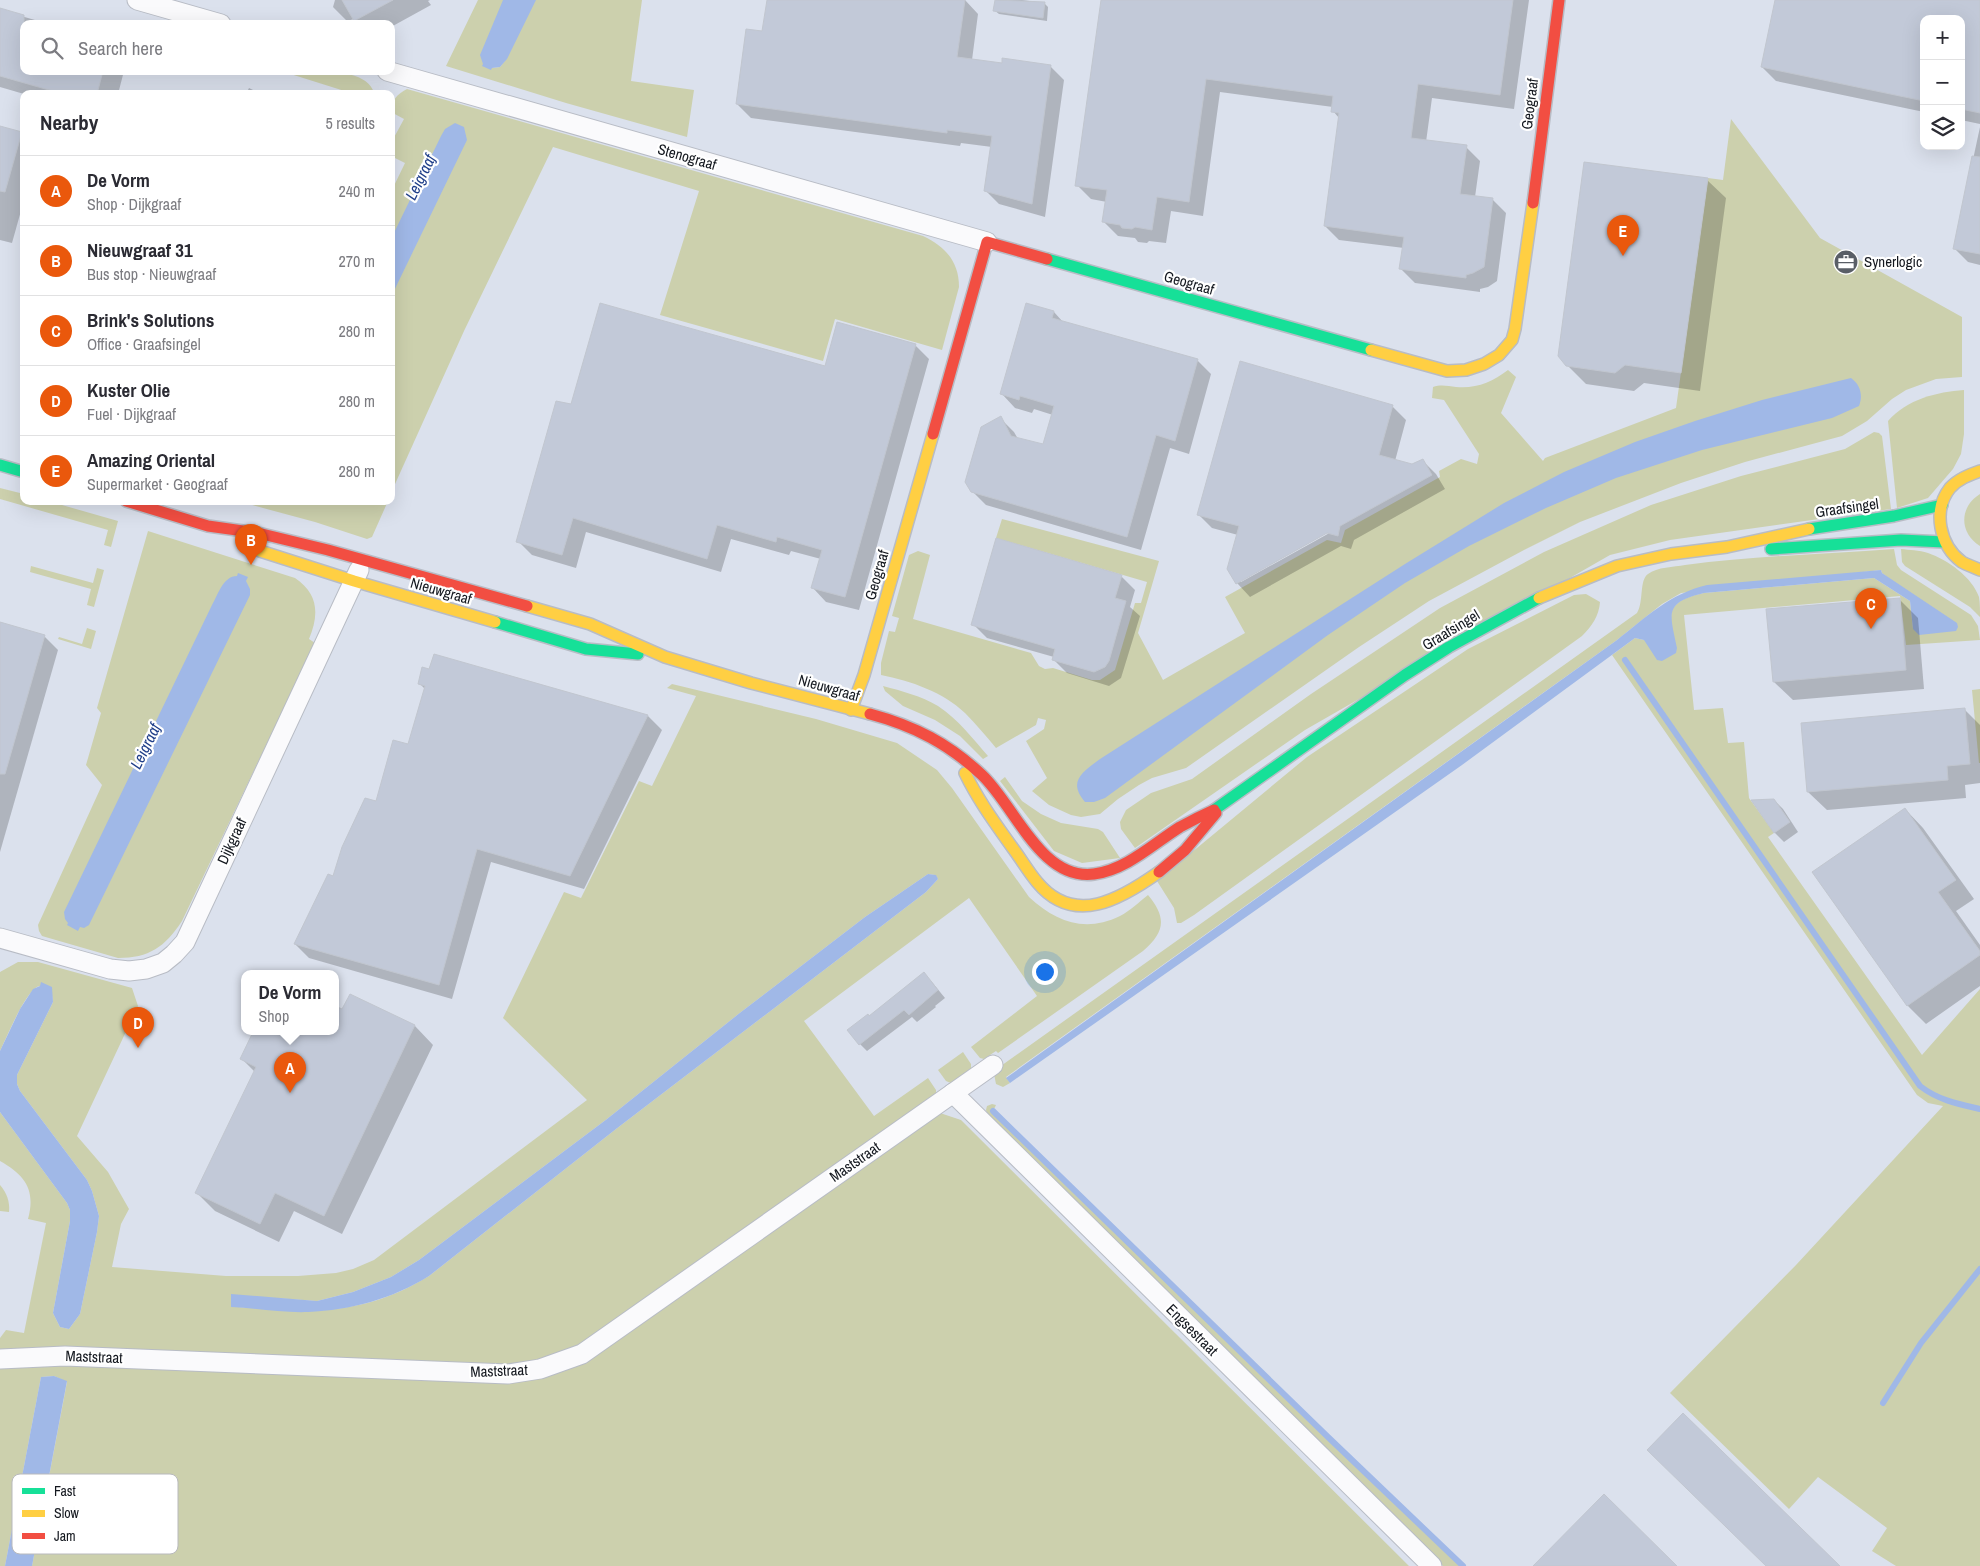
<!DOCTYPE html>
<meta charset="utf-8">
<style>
:root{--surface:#fff;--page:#f2f2f3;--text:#2b2b33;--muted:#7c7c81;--line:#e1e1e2;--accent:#ea580c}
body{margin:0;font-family:"Archivo Narrow",sans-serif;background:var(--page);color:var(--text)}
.controls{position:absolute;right:15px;top:15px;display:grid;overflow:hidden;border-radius:10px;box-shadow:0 5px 20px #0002}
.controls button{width:45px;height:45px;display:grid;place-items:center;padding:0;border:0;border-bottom:1px solid var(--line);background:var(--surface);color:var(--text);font:25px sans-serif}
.you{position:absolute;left:1044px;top:971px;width:18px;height:18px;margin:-12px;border:4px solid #fff;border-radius:50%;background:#1a73e8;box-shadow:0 0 0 8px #1a73e833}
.badge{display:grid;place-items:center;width:32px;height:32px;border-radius:50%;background:var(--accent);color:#fff;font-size:16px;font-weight:700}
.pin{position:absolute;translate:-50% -41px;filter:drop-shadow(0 1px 2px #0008)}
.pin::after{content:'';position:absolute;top:26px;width:18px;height:15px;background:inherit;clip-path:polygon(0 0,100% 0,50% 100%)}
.popup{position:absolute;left:241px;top:970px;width:98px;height:65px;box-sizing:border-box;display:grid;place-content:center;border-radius:10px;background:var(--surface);filter:drop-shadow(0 1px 4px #0005);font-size:16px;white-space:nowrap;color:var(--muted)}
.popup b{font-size:19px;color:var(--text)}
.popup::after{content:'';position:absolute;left:50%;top:100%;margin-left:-10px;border:10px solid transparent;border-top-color:var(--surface)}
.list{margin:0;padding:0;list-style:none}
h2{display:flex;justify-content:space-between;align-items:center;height:65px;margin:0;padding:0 20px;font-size:21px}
h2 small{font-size:16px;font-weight:400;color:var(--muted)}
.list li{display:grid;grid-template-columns:32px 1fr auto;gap:15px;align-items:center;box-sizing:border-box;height:70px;padding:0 20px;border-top:1px solid var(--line)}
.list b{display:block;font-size:19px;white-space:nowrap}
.list p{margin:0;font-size:16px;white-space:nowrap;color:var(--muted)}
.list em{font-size:16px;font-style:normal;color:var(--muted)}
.icon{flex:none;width:28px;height:28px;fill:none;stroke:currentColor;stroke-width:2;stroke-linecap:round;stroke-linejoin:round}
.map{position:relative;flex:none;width:1980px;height:1566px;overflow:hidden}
.search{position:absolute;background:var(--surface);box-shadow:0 5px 20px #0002;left:20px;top:20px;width:375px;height:55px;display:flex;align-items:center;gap:12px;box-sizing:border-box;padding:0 18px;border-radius:10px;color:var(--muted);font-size:19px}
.panel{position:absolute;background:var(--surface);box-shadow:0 5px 20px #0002;left:20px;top:90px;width:375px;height:415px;border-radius:10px}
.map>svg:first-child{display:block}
</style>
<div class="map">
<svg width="1980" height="1566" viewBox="0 0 1980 1566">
<rect width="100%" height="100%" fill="#dbe1ed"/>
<g fill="#ccd0ad" fill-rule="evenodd">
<path d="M478 0H508L492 68 500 67C516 48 520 23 526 0H642L631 81 694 90 687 137 566 103 446 66Z"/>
<path d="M281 71C304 71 367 65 374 93L354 94Z"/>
<path d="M407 89 923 236C946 247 959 262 959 287L942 350 835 319 823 361 660 315 699 191 553 147 464 331 391 493V285L454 125 391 250V192L405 163 391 156V143L404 119 391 112C391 101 397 94 407 89Z"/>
<path d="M1731 119 1820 238 1962 317V377L1936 379 1906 390 1892 399 1867 421 1842 436 1745 462 1681 483 1580 522 1524 550 1429 601 1359 647 1186 768 1152 778 1139 785 1118 799 1100 814 1081 817 1071 815 1049 805 1032 791 1047 778 1026 741 1044 729 1046 720 1038 718 1036 725 996 748C986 736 976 724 965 713 943 692 911 681 881 675V663L889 631 895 632 899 618 892 616 909 555 918 551 930 555 913 619 1031 653 1039 666 1045 669 1053 668 1092 680H1100L1115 670 1135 603H1141L1147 582 996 538 1002 519 1159 561 1138 633 1163 680 1245 633 1225 597 1327 540 1341 543 1345 530 1440 477 1439 471 1461 459 1477 464 1479 454 1444 400 1432 398 1433 387C1441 384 1448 386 1456 387 1476 389 1492 382 1508 370L1516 377 1501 413 1543 461 1545 458 1676 408 1708 178 1723 180Z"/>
<path d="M1964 390V434L1961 454 1953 469 1928 498 1897 508 1888 421C1907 399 1937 392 1964 390Z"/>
<path d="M1874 432 1879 433 1882 436 1891 509 1670 540 1610 555 1305 730 1135 848 1121 829 1120 822 1126 810 1151 793 1192 779 1311 694 1440 608 1544 552 1651 505 1741 476 1845 449Z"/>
<path d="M0 488 24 494V501H48L118 521 111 547 104 545 108 530 0 499Z"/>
<path d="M1980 494V546C1959 533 1959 507 1980 494Z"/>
<path d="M237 501H388L372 537 367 539 315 522Z"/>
<path d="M148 531 295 578C319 594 319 615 309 639L315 643 182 921C165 947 149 958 118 958L42 936 39 931 38 925 102 785 86 765 101 713 97 708Z"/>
<path d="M1894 549 1897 565 1901 570 1971 615 1978 626 1980 640 1906 645 1900 596 1684 615 1694 710 1723 708 1728 743 1744 742 1749 798 1774 833 1768 837 1922 1055 1980 989V1566H1896L1872 1551 1887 1528 1818 1477 1789 1509 1670 1393 1796 1265 1943 1106 1928 1103 1917 1095 1612 655 1635 638 1644 640 1671 616C1672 600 1691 596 1704 593L1874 578 1910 601 1913 629 1956 630 1882 573 1881 570 1681 593 1662 604 1617 640 1006 1077 1010 1083 1003 1087 996 1084 994 1074 998 1068 1637 613C1644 602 1639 580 1648 574 1657 567 1674 567 1685 565 1754 556 1825 554 1894 549Z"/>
<path d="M1901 549C1909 550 1919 550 1928 553 1948 560 1972 577 1979 597 1980 603 1980 611 1980 617L1970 607 1905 566 1902 562Z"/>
<path d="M31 566 93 583 97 568 104 570 94 607 87 605 91 589 30 572Z"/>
<path d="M1586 594 1600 602C1599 616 1592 626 1582 636L1194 915 1181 923H1177L1174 908 1157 881 1307 757 1468 649 1574 595Z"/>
<path d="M87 628 96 631 91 649 58 639 59 637 82 644Z"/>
<path d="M672 684 816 719 897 743 937 770 952 788 1029 897C1056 922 1085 933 1120 916 1130 911 1139 902 1148 895 1167 918 1165 932 1143 951L998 1053 996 1051 984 1059 980 1058 971 1047 1037 996 969 898 804 1021 874 1116 928 1078 936 1090V1097L582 1347 518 1366 0 1353V1338L6 1330 24 1333 46 1223 28 1219C36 1190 25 1175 0 1161V1112L67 1203 70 1210V1221L53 1313 60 1327 69 1329 80 1314 97 1232 99 1216 92 1191 87 1180 20 1091 17 1084V1075L53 1002 51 989C48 988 43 986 40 986 27 987 6 1039 0 1051V972L18 962H38L132 988 138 1006 77 1136 108 1172 129 1209 121 1224 112 1267 226 1276H298L336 1273 353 1269 374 1260 587 1100 503 1018 564 892 581 898 639 781 652 786 696 696 667 688ZM928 874 935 875 938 879 926 892 616 1129 429 1276C377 1308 329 1314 269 1309 256 1308 243 1308 231 1306V1295L317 1301 353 1292 391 1277 419 1260 607 1119 741 1012 865 917Z"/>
<path d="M883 686C902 691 921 696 938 706 958 719 973 739 988 756L983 759 960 736 935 720 903 706 885 691Z"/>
<path d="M1980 689V763H1979L1972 690Z"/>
<path d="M1005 777 1022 801 1041 814 1061 823 1098 829 1103 832 1120 858 1082 863 1054 851 1000 781Z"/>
<path d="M963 1052 971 1064V1069L953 1084 946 1081 938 1070Z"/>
<path d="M992 1104 996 1105 993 1111 1329 1438 1463 1566H1443L1412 1536 987 1114 986 1110 987 1106Z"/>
<path d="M940 1113 961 1120 1409 1566H32L67 1382 54 1376 41 1377 5 1566H0V1365L57 1363 356 1378 518 1380 535 1377Z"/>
<path d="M0 1185C7 1193 10 1202 9 1212L0 1211Z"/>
</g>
<g fill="#a0b8e7">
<path d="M503 0H536L507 59 500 67 492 68 491 70 482 66 483 64 480 55Z"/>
<path d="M455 123 464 127 467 140 391 297V239L441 136 445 129Z"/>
<path d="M1851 378C1861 385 1863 396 1859 406L1832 418 1702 450 1616 478 1546 508 1469 546 1405 583 1328 635 1105 798 1094 802H1085C1067 781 1083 772 1100 759L1405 564 1504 503 1564 472 1635 442 1695 421 1762 400Z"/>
<path d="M1881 570 1882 573 1957 623 1958 627 1956 631 1919 635 1913 629 1910 601 1874 578 1704 593C1663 603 1670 613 1677 648L1676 653 1662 661 1657 660 1644 640 1635 638 1462 765 1010 1083 1006 1078 1617 640C1645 618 1671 593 1707 585Z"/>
<path d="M238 573 248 577 246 581 250 589V595L89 925 84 928 80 927 78 931 67 925 68 923 65 919 64 912 212 605C218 595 223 576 237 576Z"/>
<path d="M928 874 936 875 938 879 926 892 616 1129 429 1276C392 1299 351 1310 308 1312 283 1313 256 1308 231 1307V1294L317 1301 353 1292 391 1277 419 1260 607 1119 741 1012 865 917Z"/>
<path d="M41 982 52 987 53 1002 17 1075V1084L20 1091 87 1180 92 1191 99 1216 97 1232 80 1314 69 1329 60 1327 53 1313 70 1221V1210L67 1203 0 1112V1051L20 1009 33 989 40 986Z"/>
<path d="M54 1376 67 1381 32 1566H5L41 1377Z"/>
</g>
<g fill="#0003" fill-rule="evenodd">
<path d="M335 0H430L428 1 431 5 391 27V24H359L354 19 347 21 333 7Z"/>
<path d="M768 0H965L978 14 972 60 1003 64 1050 66 1064 80 1045 217 999 204 986 191 992 147 961 143 960 146 751 118 737 104 763 32Z"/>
<path d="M996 0H1022L1044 3 1048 7 1047 21 999 14 994 10Z"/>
<path d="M1102 0H1529L1514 109 1432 98 1426 142 1466 147 1480 161 1475 197 1492 199 1506 213 1497 281 1488 287 1480 289V292L1415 283 1401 269 1404 248 1339 240 1325 226 1339 118 1333 111V107L1220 92 1203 216 1171 211 1166 243 1149 241 1147 243 1138 242 1135 238 1118 236 1104 222 1107 202 1091 199 1077 185Z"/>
<path d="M1776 0H1980V124L1961 120V19H1924V112L1776 81 1762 67Z"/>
<path d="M0 10 49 24H24V71H124L118 94H24L0 87Z"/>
<path d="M249 88 261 94H246Z"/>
<path d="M0 127 21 133 24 136V200L12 243 0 240Z"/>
<path d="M1980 127V265L1968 262 1954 248Z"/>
<path d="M1707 180 1726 198 1700 391 1644 383 1634 391 1586 384 1567 365Z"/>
<path d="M1027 305 1054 312 1063 322 1197 360 1211 374 1189 454 1170 448 1141 550 986 505 972 491 1000 418 1014 432 1018 439 1044 446 1053 415 1034 409 1032 413 1015 408 1002 394Z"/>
<path d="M915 345 929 359 859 610 826 602 813 588 821 559 791 551 789 555 731 539 721 572 586 532 576 568 532 555 518 541 572 406 826 368Z"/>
<path d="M1392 406 1406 420 1395 461 1412 466 1422 460 1436 474 1445 489 1354 540 1351 549 1341 546 1250 597 1237 583 1238 535 1212 528 1198 514ZM1332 529 1333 531 1241 582V580Z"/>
<path d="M1121 576 1135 590 1130 607 1140 616 1121 678 1109 686 1067 673 1053 659 1054 657 987 638 973 624Z"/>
<path d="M1899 599 1918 618 1924 689 1793 700 1774 682Z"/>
<path d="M0 623 44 636 58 650 0 852Z"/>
<path d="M435 656 648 716 662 730 584 889 491 862 452 999 309 958 295 944 409 746 425 689 419 683 430 671Z"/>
<path d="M1964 709 1980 725V783L1965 785 1966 798 1827 810 1808 792Z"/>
<path d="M1774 800 1783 809 1798 832 1784 842 1775 833 1753 801Z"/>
<path d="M1905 809 1923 828 1974 899 1956 911 1980 945V986L1926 1024 1908 1006Z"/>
<path d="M931 981 945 998 935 1006 936 1007 917 1022 912 1017 867 1051 860 1044 869 1017Z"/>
<path d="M350 995 415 1026 433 1045 342 1234 294 1211 279 1242 215 1211 197 1193 255 1072 242 1059 255 1032H335V1007L343 1011Z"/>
</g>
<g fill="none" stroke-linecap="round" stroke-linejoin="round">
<g stroke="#a0b8e7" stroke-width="6">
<path d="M1625 660 1920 1086C1938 1100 1958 1104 1980 1109"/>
<path d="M993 1111 1329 1438 1463 1566"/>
<path d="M1883 1403 1921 1343 1980 1269"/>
</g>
</g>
<g fill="#c2c9d8" stroke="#c1c6cf">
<path d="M342 0H393L354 21Z"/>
<path d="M767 0H965L957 57 1002 63V58L1051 65 1032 204 984 191 992 136 947 130V133L736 104 746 29 762 31Z"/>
<path d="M995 0 1045 2 1043 18 993 11Z"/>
<path d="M1101 0H1513L1500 95 1418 84 1411 138 1467 145 1460 194 1493 198 1484 267 1473 273 1466 275V278L1399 269 1404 237 1324 226 1339 113 1331 112 1333 96 1206 79 1189 202 1157 197 1152 230 1135 227 1132 229 1122 228 1120 225 1102 222 1107 190 1075 186Z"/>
<path d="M1775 0H1980V113L1961 109V19H1924V101L1761 67Z"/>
<path d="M0 8 24 15V71H103L97 94H63L0 76Z"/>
<path d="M0 126 22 132 5 192 0 191Z"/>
<path d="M1972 156 1980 157V254L1953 249Z"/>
<path d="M1584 162 1708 178 1681 373 1625 365 1615 373 1566 366 1558 356Z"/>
<path d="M600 303 825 366 837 322 916 344 845 597 811 588 822 550 777 537 776 542 717 525 707 559 573 518 562 555 516 542 556 401 571 404Z"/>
<path d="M1026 303 1054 311 1052 318 1198 359 1175 441 1156 435 1127 537 971 492 965 482 981 427 1001 416 1011 436 1043 444 1054 406 1020 396 1019 400 1000 394Z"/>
<path d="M1240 361 1393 405 1379 455 1412 464 1423 459 1432 475 1340 526 1338 536 1327 533 1236 584 1227 569 1239 526 1197 515Z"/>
<path d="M996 538 1122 575 1115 598 1126 601 1109 661 1105 667 1094 672 1052 660 1055 649 971 625Z"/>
<path d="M1900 598 1906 670 1773 682 1766 609Z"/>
<path d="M0 622 45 635 5 774H0Z"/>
<path d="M434 654 648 715 570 876 477 849 439 985 294 944 328 874 333 876 342 847 365 798 376 801 393 740 408 744 425 686 418 684 422 667 429 669Z"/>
<path d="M1965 708 1970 764 1947 766 1948 780 1807 792 1801 723Z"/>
<path d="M1774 799 1790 822 1774 833 1751 800Z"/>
<path d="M1905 808 1956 880 1938 892 1980 951V955L1907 1006 1812 872Z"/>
<path d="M924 972 938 990 909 1015 904 1010 859 1045 847 1030 868 1014 869 1016Z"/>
<path d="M350 994 415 1025 324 1216 275 1193 260 1224 195 1193 256 1067 240 1059 253 1032H335V1006L342 1009Z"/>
<path d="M1683 1413 1840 1566H1766L1647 1450Z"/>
<path d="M1604 1494 1677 1566H1533Z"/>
</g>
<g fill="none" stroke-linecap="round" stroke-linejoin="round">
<defs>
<g id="street">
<path d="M137 0 221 24"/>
<path d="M387 71 987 242"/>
<path d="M0 938 110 969 129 971 146 969 163 963 174 954 185 942 359 570"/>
<path d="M953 1093 1432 1566"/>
<path d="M0 1359 65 1356 508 1374 540 1369 582 1354 993 1065"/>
</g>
<g id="fast">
<path d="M1047 259 1371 350"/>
<path d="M0 465 24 472"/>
<path d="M1809 529 1894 516 1942 505"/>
<path d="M1771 549 1901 540 1944 542"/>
<path d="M495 622 586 649 638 654"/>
<path d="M1214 810 1405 675 1449 647 1539 598"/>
</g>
<g id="slow">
<path d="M1371 350 1447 371 1466 370 1484 364 1499 355 1512 340 1515 329 1533 203"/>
<path d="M1980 471C1969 475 1958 479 1950 488 1932 511 1940 546 1962 562 1967 565 1974 567 1980 570"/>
<path d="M260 551 354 581 495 622"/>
<path d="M1539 598 1617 566 1671 554 1727 547 1809 529"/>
<path d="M527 606 590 624 665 657 751 683 870 714"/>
<path d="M851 710 864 675 933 434"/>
<path d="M965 773C978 800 995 823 1012 847 1021 859 1028 871 1037 882 1074 927 1121 899 1159 872"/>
</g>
<g id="jam">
<path d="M1533 203 1559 0"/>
<path d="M933 434 987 242 1047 259"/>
<path d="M126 501 208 526 258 533 328 550 527 606"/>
<path d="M870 714C915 726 949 744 982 775 1015 806 1041 881 1094 874 1126 870 1153 844 1180 827 1191 821 1203 815 1214 810"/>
<path d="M1159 872 1185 850 1216 813"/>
</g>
</defs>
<use href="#street" stroke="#b8bcc5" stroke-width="21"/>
<use href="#fast" stroke="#b8bcc5" stroke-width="14"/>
<use href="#slow" stroke="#b8bcc5" stroke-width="14"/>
<use href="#jam" stroke="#b8bcc5" stroke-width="14"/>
<use href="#street" stroke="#fafafc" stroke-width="19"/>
<use href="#fast" stroke="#16e098" stroke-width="11"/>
<use href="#slow" stroke="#ffcf43" stroke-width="11"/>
<use href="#jam" stroke="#f24e42" stroke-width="11"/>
</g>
<defs>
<symbol id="office-disc" viewBox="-11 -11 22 22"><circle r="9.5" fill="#595e66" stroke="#fff"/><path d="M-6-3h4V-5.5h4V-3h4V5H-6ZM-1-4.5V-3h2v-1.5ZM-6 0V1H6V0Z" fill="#fff"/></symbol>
</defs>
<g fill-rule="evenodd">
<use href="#office-disc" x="1832" y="248" width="28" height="28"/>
</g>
<g text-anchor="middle" stroke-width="4.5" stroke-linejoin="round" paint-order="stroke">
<g font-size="15" fill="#13171e" stroke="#fff">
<text transform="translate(1530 104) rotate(-83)" y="5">Geograaf</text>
<text transform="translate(687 157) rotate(16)" y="5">Stenograaf</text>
<text transform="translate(1189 283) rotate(16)" y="5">Geograaf</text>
<text transform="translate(1847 508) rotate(-8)" y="5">Graafsingel</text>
<text transform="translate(877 575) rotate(-74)" y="5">Geograaf</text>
<text transform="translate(441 591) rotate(16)" y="5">Nieuwgraaf</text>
<text transform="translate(1451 630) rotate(-31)" y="5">Graafsingel</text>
<text transform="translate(829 688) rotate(16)" y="5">Nieuwgraaf</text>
<text transform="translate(232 841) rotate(-65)" y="5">Dijkgraaf</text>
<text transform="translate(855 1162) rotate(-35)" y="5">Maststraat</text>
<text transform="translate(1192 1330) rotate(45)" y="5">Engsestraat</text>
<text transform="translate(94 1357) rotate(2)" y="5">Maststraat</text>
<text transform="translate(499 1371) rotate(-2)" y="5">Maststraat</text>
</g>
<g font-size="15" fill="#13171e" stroke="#fff" text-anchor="start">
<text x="1864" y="267">Synerlogic</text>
</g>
<g font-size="16" font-style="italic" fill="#21408a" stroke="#fff">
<text transform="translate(420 177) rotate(-64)" y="6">Leigraaf</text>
<text transform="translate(145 746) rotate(-64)" y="6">Leigraaf</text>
</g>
</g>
<rect x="12" y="1474" width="166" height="80" rx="8" fill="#fff" stroke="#b8b9bc" stroke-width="1"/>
<rect x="22" y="1488" width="23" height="6" fill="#16e098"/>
<rect x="22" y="1510" width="23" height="7" fill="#ffcf43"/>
<rect x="22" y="1533" width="23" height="6" fill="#f24e42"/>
<g font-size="14" fill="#13171e">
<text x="54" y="1496">Fast</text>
<text x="54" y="1518">Slow</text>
<text x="54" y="1541">Jam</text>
</g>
</svg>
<div class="controls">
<button>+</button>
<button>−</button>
<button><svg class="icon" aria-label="layers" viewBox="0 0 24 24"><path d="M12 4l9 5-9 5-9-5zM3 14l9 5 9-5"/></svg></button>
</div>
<div class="you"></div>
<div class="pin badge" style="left:290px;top:1093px">A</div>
<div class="popup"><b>De Vorm</b>Shop</div>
<div class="pin badge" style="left:251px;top:565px">B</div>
<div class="pin badge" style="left:1871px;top:629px">C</div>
<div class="pin badge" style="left:138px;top:1048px">D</div>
<div class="pin badge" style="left:1623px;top:256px">E</div>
<div class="search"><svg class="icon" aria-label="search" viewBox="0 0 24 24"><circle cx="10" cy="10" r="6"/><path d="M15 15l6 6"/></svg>Search here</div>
<section class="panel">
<h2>Nearby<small>5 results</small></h2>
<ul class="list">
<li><span class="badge">A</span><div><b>De Vorm</b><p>Shop · Dijkgraaf</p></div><em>240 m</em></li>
<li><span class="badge">B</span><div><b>Nieuwgraaf 31</b><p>Bus stop · Nieuwgraaf</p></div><em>270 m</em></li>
<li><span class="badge">C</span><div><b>Brink's Solutions</b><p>Office · Graafsingel</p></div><em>280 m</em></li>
<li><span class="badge">D</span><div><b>Kuster Olie</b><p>Fuel · Dijkgraaf</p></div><em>280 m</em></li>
<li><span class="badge">E</span><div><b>Amazing Oriental</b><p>Supermarket · Geograaf</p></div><em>280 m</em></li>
</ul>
</section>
</div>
